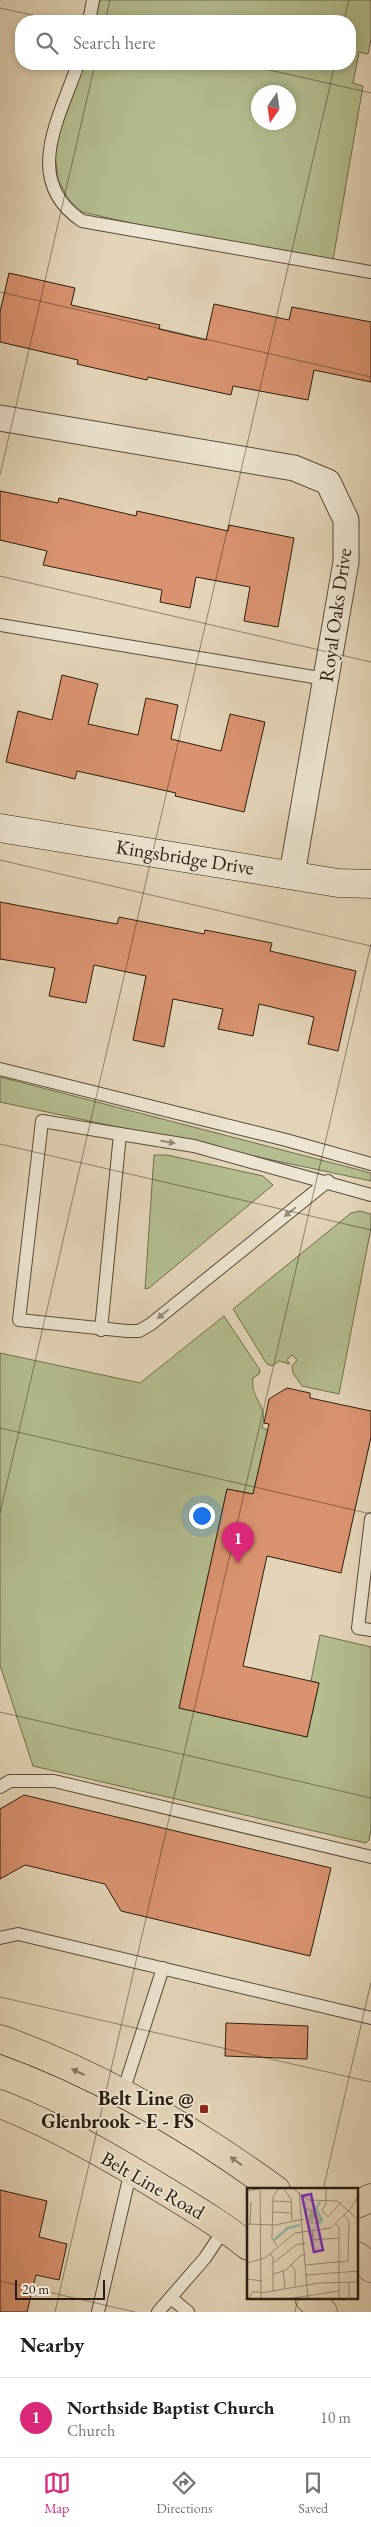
<!DOCTYPE html>
<style>
:root{--surface:#fff;--page:#f2f2f2;--text:#222;--muted:#767676;--line:#e0e0e0;--accent:#db2777}
body{margin:0;font-family:"EB Garamond",serif;background:var(--page);color:var(--text)}
.compass{position:absolute;left:251px;top:85px;width:45px;height:45px;border-radius:50%;background:var(--surface);box-shadow:0 2px 8px #0003;rotate:193deg}
.scale{position:absolute;left:15px;bottom:12px;width:90px;box-sizing:border-box;padding-left:5px;border:2px solid #2a1d11;border-top:0;font-size:14px;line-height:18px;white-space:nowrap;color:#2a1d11;-webkit-text-stroke:4px #ede4d1;paint-order:stroke}
.you{position:absolute;left:201px;top:1515px;width:18px;height:18px;margin:-12px;border:4px solid #fff;border-radius:50%;background:#1a73e8;box-shadow:0 0 0 8px #1a73e833}
.badge{display:grid;place-items:center;width:32px;height:32px;border-radius:50%;background:var(--accent);color:#fff;font-size:16px;font-weight:700}
.pin{position:absolute;translate:-50% -41px;filter:drop-shadow(0 1px 2px #0008)}
.pin::after{content:'';position:absolute;top:26px;width:18px;height:15px;background:inherit;clip-path:polygon(0 0,100% 0,50% 100%)}
.list{margin:0;padding:0;list-style:none}
h2{display:flex;justify-content:space-between;align-items:center;height:65px;margin:0;padding:0 20px;font-size:21px}
h2 small{font-size:16px;font-weight:400;color:var(--muted)}
.list li{display:grid;grid-template-columns:32px 1fr auto;gap:15px;align-items:center;box-sizing:border-box;height:80px;padding:0 20px;border-top:1px solid var(--line)}
.list b{display:block;font-size:19px;white-space:nowrap}
.list p{margin:0;font-size:16px;white-space:nowrap;color:var(--muted)}
.list em{font-size:16px;font-style:normal;color:var(--muted)}
.icon{flex:none;width:28px;height:28px;fill:none;stroke:currentColor;stroke-width:2;stroke-linecap:round;stroke-linejoin:round}
.map{position:relative;flex:none;width:371px;height:2312px;overflow:hidden}
.search{position:absolute;background:var(--surface);box-shadow:0 2px 8px #0003;left:15px;right:15px;top:15px;height:55px;display:flex;align-items:center;gap:12px;box-sizing:border-box;padding:0 18px;border-radius:20px;color:var(--muted);font-size:19px}
.sheet{height:145px;background:var(--surface)}
nav{display:flex;justify-content:space-around;align-items:center;box-sizing:border-box;height:70px;border-top:1px solid var(--line);background:var(--surface);font-size:14px;color:var(--muted)}
nav a{display:grid;justify-items:center;gap:2px}
nav .on{color:var(--accent)}
.map>svg:first-child{display:block}
</style>
<div class="map">
<svg width="371" height="2312" viewBox="0 0 371 2312">
<rect width="100%" height="100%" fill="#e4d5b8"/>
<filter id="stains"><feTurbulence type="fractalNoise" baseFrequency=".004" numOctaves="4"/><feColorMatrix values="0 0 0 0 .2 0 0 0 0 .09 0 0 0 0 .02 0 0 0 .5 -.17"/></filter>
<radialGradient id="worn" r=".72"><stop offset=".6" stop-color="#630" stop-opacity="0"/><stop offset="1" stop-color="#630" stop-opacity=".3"/></radialGradient>
<g fill="#b4bd8f" stroke="#6f6d50" fill-rule="evenodd">
<path d="M100 0H371V39L368 54 359 52 353 83 363 86 333 260 158 229 82 212 68 199 58 179 55 155 58 141 57 140 83 64H350V21H95ZM258 92H288V122H258Z"/>
<path d="M0 1077 371 1173V1181L0 1102Z"/>
<path d="M154 1155H167L263 1176 273 1185 149 1288 145 1289Z"/>
<path d="M360 1211 371 1214V1228L339 1394 302 1386 293 1373 292 1366 297 1360 292 1355 287 1360 290 1364 279 1361 272 1366 267 1364 233 1309 351 1213Z"/>
<path d="M224 1316 260 1370 259 1374 253 1378C250 1399 269 1406 262 1428L268 1430 253 1494 227 1489 179 1708 307 1737 319 1683 311 1681 320 1635 371 1647V1829L369 1840 366 1843 33 1766 0 1665V1353L140 1383Z"/>
</g>
<g fill="#db936f" stroke="#2a1d11">
<path d="M9 273 75 288 71 305 160 325 159 329 206 340 214 304 289 320 292 307 371 322V382L314 370 308 400 233 386 231 395 148 377 147 380 77 364 78 360 0 342V312Z"/>
<path d="M0 491 58 503 59 498 136 516 137 511 228 531 229 525 294 538 278 627 244 621 250 587 196 577 190 608 160 602 162 590 43 565 47 551 0 540Z"/>
<path d="M62 675 98 684 88 724 138 735 146 698 178 705 171 739 221 751 230 714 265 722 244 812 175 796 176 793 77 771 75 779 6 762 18 711 52 720Z"/>
<path d="M0 902 117 924 119 917 204 934 205 930 272 943 270 951 356 971 338 1051 308 1044 314 1017 259 1004 253 1036 218 1029 223 1009 173 999 164 1047 133 1040 146 976 94 965 86 1003 49 996 55 968 0 959Z"/>
<path d="M287 1388 310 1393V1398L371 1411V1437L341 1573 267 1556 243 1666 319 1683 307 1737 179 1708 227 1489 253 1494 269 1424 264 1423 269 1399Z"/>
<path d="M24 1795 331 1868 310 1956 121 1911 105 1884 25 1865 0 1879V1809Z"/>
<path d="M226 2023 308 2026 307 2059 225 2056Z"/>
<path d="M0 2190 47 2201 39 2237 67 2244 59 2280 36 2275 27 2312H0Z"/>
</g>
<g fill="none" stroke-linecap="round" stroke-linejoin="round">
<defs>
<g id="lane">
<path d="M89 21 93 0"/>
<path d="M78 64C60 117 21 180 82 221L371 272"/>
<path d="M0 625 326 679"/>
<path d="M0 1069 286 1140 371 1164"/>
<path d="M120 1134 194 1146 371 1195"/>
<path d="M101 1330 120 1134 42 1121 19 1320 127 1331H139L151 1324 328 1181"/>
<path d="M371 1519 358 1628 371 1630"/>
<path d="M0 1787 10 1781H54L371 1857"/>
<path d="M0 1938 18 1934 371 2018"/>
<path d="M123 2092 163 1968"/>
<path d="M171 2298 188 2312"/>
<path d="M98 2312 131 2170"/>
<path d="M158 2312 205 2258 225 2228"/>
</g>
<path id="street" d="M0 418 294 468 328 482 346 520V562L292 874"/>
<path id="secondary" d="M0 828 338 883 371 884"/>
<g id="primary">
<path d="M0 2039C99 2074 191 2128 276 2190"/>
<path d="M0 2104C56 2126 108 2156 159 2187 190 2206 221 2224 248 2246"/>
<path d="M357 2204 371 2198"/>
<path d="M357 2256 371 2268"/>
<path d="M309 2298 323 2312"/>
</g>
</defs>
<use href="#lane" stroke="#584b3b" stroke-width="14"/>
<use href="#street" stroke="#584b3b" stroke-width="27"/>
<use href="#secondary" stroke="#2a1d11" stroke-width="29"/>
<use href="#primary" stroke="#2a1d11" stroke-width="29"/>
<use href="#lane" stroke="#ede4d1" stroke-width="12"/>
<use href="#street" stroke="#ede4d1" stroke-width="25"/>
<use href="#secondary" stroke="#ede4d1" stroke-width="28"/>
<use href="#primary" stroke="#e4d5b8" stroke-width="28"/>
</g>
<defs><path id="oneway-solid" d="M-6-.8H1V-3.2L6.5 0L1 3.2V.8H-6Z" transform="scale(1.25)"/></defs>
<g fill="#958a7b">
<use href="#oneway-solid" transform="translate(168 1142) rotate(10)"/>
<use href="#oneway-solid" transform="translate(290 1212) rotate(141)"/>
<use href="#oneway-solid" transform="translate(163 1314) rotate(141)"/>
</g>
<g fill="#877964">
<use href="#oneway-solid" transform="translate(78 2072) rotate(-155)"/>
<use href="#oneway-solid" transform="translate(236 2161) rotate(-144)"/>
</g>
<path fill="none" stroke="#2a1d11" stroke-width="1" stroke-opacity="0.45" d="M0 8 59 21M105 21 110 0M344 21 349 0M243 64 371 93M0 292 371 377M0 475 95 64M0 576 371 662M0 860 371 946M0 1144 371 1230M0 1428 371 1514M0 1513 335 64M0 1712 371 1798M0 1997 371 2082M323 2190 371 1982M0 2281 135 2312M55 2312 371 944M295 2312 298 2298"/>
<rect fill="#8f2418" stroke="#ede4d1" stroke-width="2" x="199" y="2104" width="10" height="10" rx="2.5"/>
<g text-anchor="middle" stroke-width="4" stroke-linejoin="round" paint-order="stroke">
<g font-size="20" fill="#2a1d11" stroke="#ede4d1">
<text transform="translate(335 615) rotate(-82)" y="7">Royal Oaks Drive</text>
<text transform="translate(185 857) rotate(9)" y="7">Kingsbridge Drive</text>
<text transform="translate(153 2185) rotate(30)" y="7">Belt Line Road</text>
</g>
<g font-size="20" font-weight="bold" fill="#2a1d11" stroke="#ede4d1" text-anchor="end">
<text x="194" y="2105">Belt Line @<tspan x="194" dy="23">Glenbrook - E - FS</tspan></text>
</g>
</g>
<g transform="translate(247 2188)">
<rect width="111" height="111" fill="#e4d5b8"/>
<path d="M57 19 68 22 75 32 73 36 58 35H63L66 31V35H70L69 29 61 34 63 22 58 24Z" fill="#b4bd8f"/>
<path fill="none" stroke="#95b9ad" stroke-width="2.5" d="M72 35 75 32 69 20 73 14M27 52 41 40 53 37"/>
<path fill="none" stroke="#9a8b75" stroke-width="1" d="M36 0 44 11 45 32M45 0 62 12 90 13 112 32M79 0V16L75 22 81 29 94 14M13 2 14 111M0 3 16 0M52 4 61 111M26 13 45 14M26 24 44 25M0 36 28 37 57 31M3 36 4 14M89 36 92 39V111M65 42 66 52 92 50M30 58 25 50 26 9 32 0M23 65 26 70V104M0 75 18 70 48 45 84 40 104 20 112 7M26 75 49 57 59 55M44 76 48 83V98M58 77 101 73 102 33 97 27M36 83 38 100M26 86 39 82 53 68 59 66M59 87 112 83M0 91 15 93M14 105 72 95 112 94M2 111 5 104H14M40 111 92 103M102 111V94"/>
<path fill="#7b2cbf" fill-opacity="0.15" stroke="#7b2cbf" stroke-width="2.5" d="M64 6 76 62 67 64 55 8Z"/>
<rect width="111" height="111" fill="none" stroke="#2a1d11" stroke-width="2.5"/>
</g>
<rect width="100%" height="100%" filter="url(#stains)"/>
<rect width="100%" height="100%" fill="url(#worn)"/>
</svg>
<svg class="compass" viewBox="-18 -18 36 36"><path d="M0-13l5 13h-10z" fill="#e53935"/><path d="M0 13l5-13h-10z" fill="#767676"/></svg>
<div class="scale">20 m</div>
<div class="you"></div>
<div class="pin badge" style="left:238px;top:1563px">1</div>
<div class="search"><svg class="icon" aria-label="search" viewBox="0 0 24 24"><circle cx="10" cy="10" r="6"/><path d="M15 15l6 6"/></svg>Search here</div>
</div>
<section class="sheet">
<h2>Nearby<small></small></h2>
<ul class="list">
<li><span class="badge">1</span><div><b>Northside Baptist Church</b><p>Church</p></div><em>10 m</em></li>
</ul>
</section>
<nav>
<a class="on"><svg class="icon" aria-label="map" viewBox="0 0 24 24"><path d="M3 6l6-2 6 2 6-2v14l-6 2-6-2-6 2zM9 4v14M15 6v14"/></svg>Map</a>
<a><svg class="icon" aria-label="directions" viewBox="0 0 24 24"><path d="M12 3l9 9-9 9-9-9zM9 14v-3h6M13 9l2 2-2 2"/></svg>Directions</a>
<a><svg class="icon" aria-label="saved" viewBox="0 0 24 24"><path d="M7 4h10v16l-5-4-5 4z"/></svg>Saved</a>
</nav>
